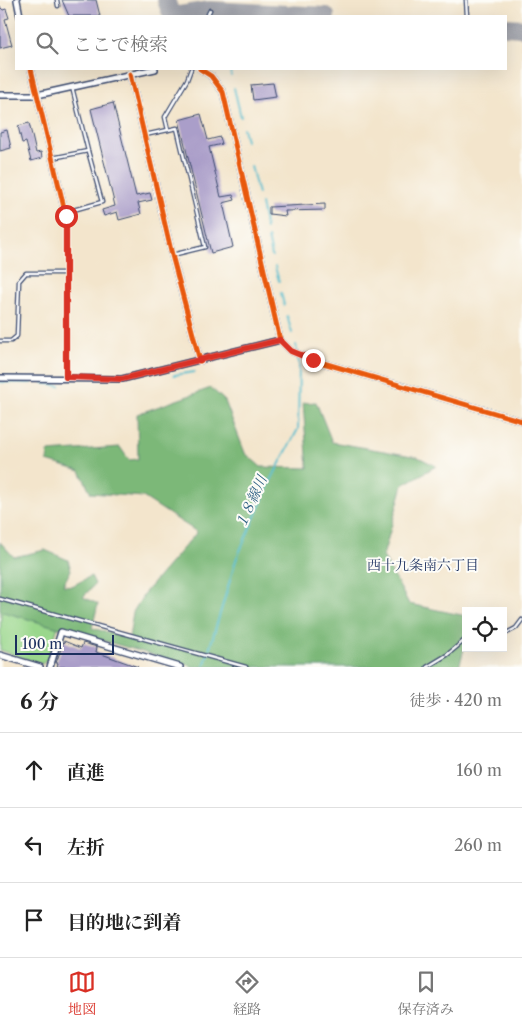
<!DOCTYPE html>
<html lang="ja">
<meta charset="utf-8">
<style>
:root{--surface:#fff;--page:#f2f2f2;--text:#222;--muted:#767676;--line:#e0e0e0;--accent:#d93025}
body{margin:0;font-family:"Libre Caslon Text","Noto Serif JP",serif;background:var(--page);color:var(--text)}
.controls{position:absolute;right:15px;bottom:15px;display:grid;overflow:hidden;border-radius:0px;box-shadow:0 5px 20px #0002}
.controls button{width:45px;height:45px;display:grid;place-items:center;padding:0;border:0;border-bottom:1px solid var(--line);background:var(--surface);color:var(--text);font:25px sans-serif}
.scale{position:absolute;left:15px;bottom:12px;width:99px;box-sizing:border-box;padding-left:5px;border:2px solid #1b2f5e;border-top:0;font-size:14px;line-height:18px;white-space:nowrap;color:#1b2f5e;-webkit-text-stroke:4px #fdfcf7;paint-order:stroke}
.stop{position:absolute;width:15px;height:15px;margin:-11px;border:4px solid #d93025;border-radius:50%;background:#fff}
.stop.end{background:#d93025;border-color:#fff;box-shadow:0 1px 5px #0008}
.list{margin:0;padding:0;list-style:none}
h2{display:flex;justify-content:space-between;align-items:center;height:65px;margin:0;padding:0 20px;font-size:21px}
h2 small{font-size:16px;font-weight:400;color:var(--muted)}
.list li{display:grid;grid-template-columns:32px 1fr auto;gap:15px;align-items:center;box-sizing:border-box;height:75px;padding:0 20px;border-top:1px solid var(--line)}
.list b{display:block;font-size:19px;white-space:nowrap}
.list em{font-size:16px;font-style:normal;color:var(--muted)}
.icon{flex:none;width:28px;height:28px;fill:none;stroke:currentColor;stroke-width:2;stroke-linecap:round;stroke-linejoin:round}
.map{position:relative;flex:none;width:522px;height:667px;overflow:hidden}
.search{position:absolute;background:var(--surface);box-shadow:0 5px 20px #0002;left:15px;right:15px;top:15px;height:55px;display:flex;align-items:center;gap:12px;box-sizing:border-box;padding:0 18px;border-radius:0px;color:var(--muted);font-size:19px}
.sheet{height:290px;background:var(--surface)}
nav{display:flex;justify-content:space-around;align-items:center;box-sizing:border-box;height:70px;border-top:1px solid var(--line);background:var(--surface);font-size:14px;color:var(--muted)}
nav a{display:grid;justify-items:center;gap:2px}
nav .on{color:var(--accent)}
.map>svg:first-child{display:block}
</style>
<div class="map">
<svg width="522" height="667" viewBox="0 0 522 667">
<rect width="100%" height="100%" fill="#fdfcf7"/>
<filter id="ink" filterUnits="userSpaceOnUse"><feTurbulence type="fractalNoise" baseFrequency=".02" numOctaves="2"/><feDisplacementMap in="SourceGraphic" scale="10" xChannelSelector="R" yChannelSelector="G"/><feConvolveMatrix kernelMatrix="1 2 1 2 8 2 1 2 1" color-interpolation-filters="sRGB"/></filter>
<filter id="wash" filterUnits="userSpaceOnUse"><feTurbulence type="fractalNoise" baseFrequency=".0096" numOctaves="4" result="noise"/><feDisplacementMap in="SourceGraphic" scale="20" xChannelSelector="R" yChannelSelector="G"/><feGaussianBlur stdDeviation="1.12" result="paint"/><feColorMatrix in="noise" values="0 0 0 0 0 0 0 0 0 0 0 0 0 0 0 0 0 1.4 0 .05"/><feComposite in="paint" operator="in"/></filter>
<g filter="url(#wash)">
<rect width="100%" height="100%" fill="#f3e5cc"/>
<path fill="#9ad78c" stroke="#5a8375" d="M1 611 58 627 47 660 42 664 0 650Z"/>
<path fill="#7bb878" stroke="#4b746b" d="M211 388 225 401 245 453 261 467 308 468 303 403 316 402 332 442 418 457 436 466 403 485 383 556 409 604 466 616V642L459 667H195L0 611V542L14 557 45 550 68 560 71 570 63 585 72 586 91 576 95 584 83 597 98 604 92 628 129 638 133 612 146 591 197 532 143 497 91 493 80 471 47 461 48 452 120 447 129 460 138 459 137 414Z"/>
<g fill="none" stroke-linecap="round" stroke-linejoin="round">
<g stroke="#50bbcc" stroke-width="2">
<path d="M230 69 231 76"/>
<path d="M234 88 241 117"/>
<path d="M243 128 246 141"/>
<path d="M251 166 258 194"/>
<path d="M261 204 266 229"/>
<path d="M268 238 272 256"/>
<path d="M275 267 279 281"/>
<path d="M281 293 284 305"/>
<path d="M287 316 292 333"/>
<path d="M174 375 195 372"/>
<path d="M0 382 32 383"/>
<path d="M43 383 60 386"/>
<path d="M204 667 236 560 269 484 298 429 299 364 296 345"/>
</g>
<g stroke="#878a95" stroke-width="18">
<path d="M166 0 172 16"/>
<path d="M173 16 210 10 326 16"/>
<path d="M506 27 522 28"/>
</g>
</g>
<g id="blocks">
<g fill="#aa9ec9">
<path d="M62 0H96L100 16H69Z"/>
<path d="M0 7 3 10 6 9 9 18 5 19 12 45 0 48Z"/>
<path d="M273 83 276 97 253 100 251 85Z"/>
<path d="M113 103 136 196 150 193 152 200 138 203 141 214 119 220 117 212 104 216 102 210 115 206 91 109Z"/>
<path d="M201 114 208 140 220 137 222 144 209 147 221 197 233 195 235 200 223 203 233 247 211 253 179 120Z"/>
<path d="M29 123 36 153 41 152 42 158 31 161 26 142 22 143 18 126Z"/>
<path d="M7 130 11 148 0 151V132Z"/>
<path d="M325 204V210L285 211 286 216 269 214V207Z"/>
<path d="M64 641 81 648 83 643 97 647 96 652 138 667H57L58 663H56Z"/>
</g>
</g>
</g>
<g filter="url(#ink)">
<use href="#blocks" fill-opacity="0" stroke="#3b4a6e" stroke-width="1"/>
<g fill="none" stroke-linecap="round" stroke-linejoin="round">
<defs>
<g id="lane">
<path d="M57 0 58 6"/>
<path d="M466 0 467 16"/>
<path d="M207 16 210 10"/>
<path d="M72 87 88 151"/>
<path d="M168 130 165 117 187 80 191 69"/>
<path d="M145 135 177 128 205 247 172 255"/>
<path d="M52 158 88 151 102 202 66 212"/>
<path d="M0 341H11L17 336 19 281 26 273H66"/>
<path d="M0 599 246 667"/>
<path d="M503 635 516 628 522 620"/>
<path d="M427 667 447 655 466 639"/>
</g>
<g id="street">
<path d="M17 0 20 16"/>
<path d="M31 69 66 216V377"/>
<path d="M200 69 211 76 223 92 280 340 291 351 313 360 522 421"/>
<path d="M130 74 172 255 200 361"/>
<path d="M0 95H37L155 69"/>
<path d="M0 378 122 379 280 340"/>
<path d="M0 655 40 667"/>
<path d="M50 667 61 632 180 667"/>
</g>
</defs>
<use href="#lane" stroke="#3b4a6e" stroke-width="5"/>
<use href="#street" stroke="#3b4a6e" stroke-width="8"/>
<use href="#lane" stroke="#fff" stroke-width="2.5"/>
<use href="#street" stroke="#fff" stroke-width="5"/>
<defs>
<g id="cycleway">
<path d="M31 69 66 216V377"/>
<path d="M200 69 211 76 223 92 280 340 291 351 313 360 522 421"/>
<path d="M130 74 172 255 200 361"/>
</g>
</defs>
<use href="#cycleway" stroke="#fdfcf7" stroke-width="8"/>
<use href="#cycleway" stroke="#e8590c" stroke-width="5"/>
</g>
</g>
<g fill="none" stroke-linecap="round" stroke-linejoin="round" filter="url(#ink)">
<path stroke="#d93025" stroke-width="6" d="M66 216V377L122 379 280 340 291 351 313 360"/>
</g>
<g text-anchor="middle" stroke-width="4" stroke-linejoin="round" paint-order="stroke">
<g font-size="14" font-style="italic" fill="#2e6084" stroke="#fdfcf7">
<text transform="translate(251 502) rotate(-66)" y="5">１８線川</text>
</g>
<g font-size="14" fill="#1b2f5e" stroke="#fdfcf7">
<text x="423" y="570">西十九条南六丁目</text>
</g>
</g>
</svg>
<div class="controls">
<button><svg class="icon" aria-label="locate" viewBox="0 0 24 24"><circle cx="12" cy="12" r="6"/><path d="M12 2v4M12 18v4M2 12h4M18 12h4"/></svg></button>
</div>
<div class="scale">100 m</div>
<div class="stop" style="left:66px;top:216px"></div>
<div class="stop end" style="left:313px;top:360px"></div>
<div class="search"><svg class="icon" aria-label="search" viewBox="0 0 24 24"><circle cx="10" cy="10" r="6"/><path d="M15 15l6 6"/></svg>ここで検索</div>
</div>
<section class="sheet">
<h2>6 分<small>徒歩 · 420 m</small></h2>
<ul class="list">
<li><svg class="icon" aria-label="ahead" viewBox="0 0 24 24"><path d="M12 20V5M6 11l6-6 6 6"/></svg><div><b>直進</b></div><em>160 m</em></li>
<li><svg class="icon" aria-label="left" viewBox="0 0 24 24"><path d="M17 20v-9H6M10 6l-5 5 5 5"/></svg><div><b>左折</b></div><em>260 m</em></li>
<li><svg class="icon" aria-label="arrive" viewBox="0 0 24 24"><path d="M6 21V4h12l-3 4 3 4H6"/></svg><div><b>目的地に到着</b></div></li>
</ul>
</section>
<nav>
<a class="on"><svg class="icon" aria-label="map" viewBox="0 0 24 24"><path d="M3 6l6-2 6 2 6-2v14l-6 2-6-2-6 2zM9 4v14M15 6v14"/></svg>地図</a>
<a><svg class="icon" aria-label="directions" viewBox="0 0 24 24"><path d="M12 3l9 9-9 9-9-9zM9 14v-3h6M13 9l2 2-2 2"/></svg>経路</a>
<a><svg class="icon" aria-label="saved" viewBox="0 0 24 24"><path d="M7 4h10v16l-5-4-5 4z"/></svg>保存済み</a>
</nav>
